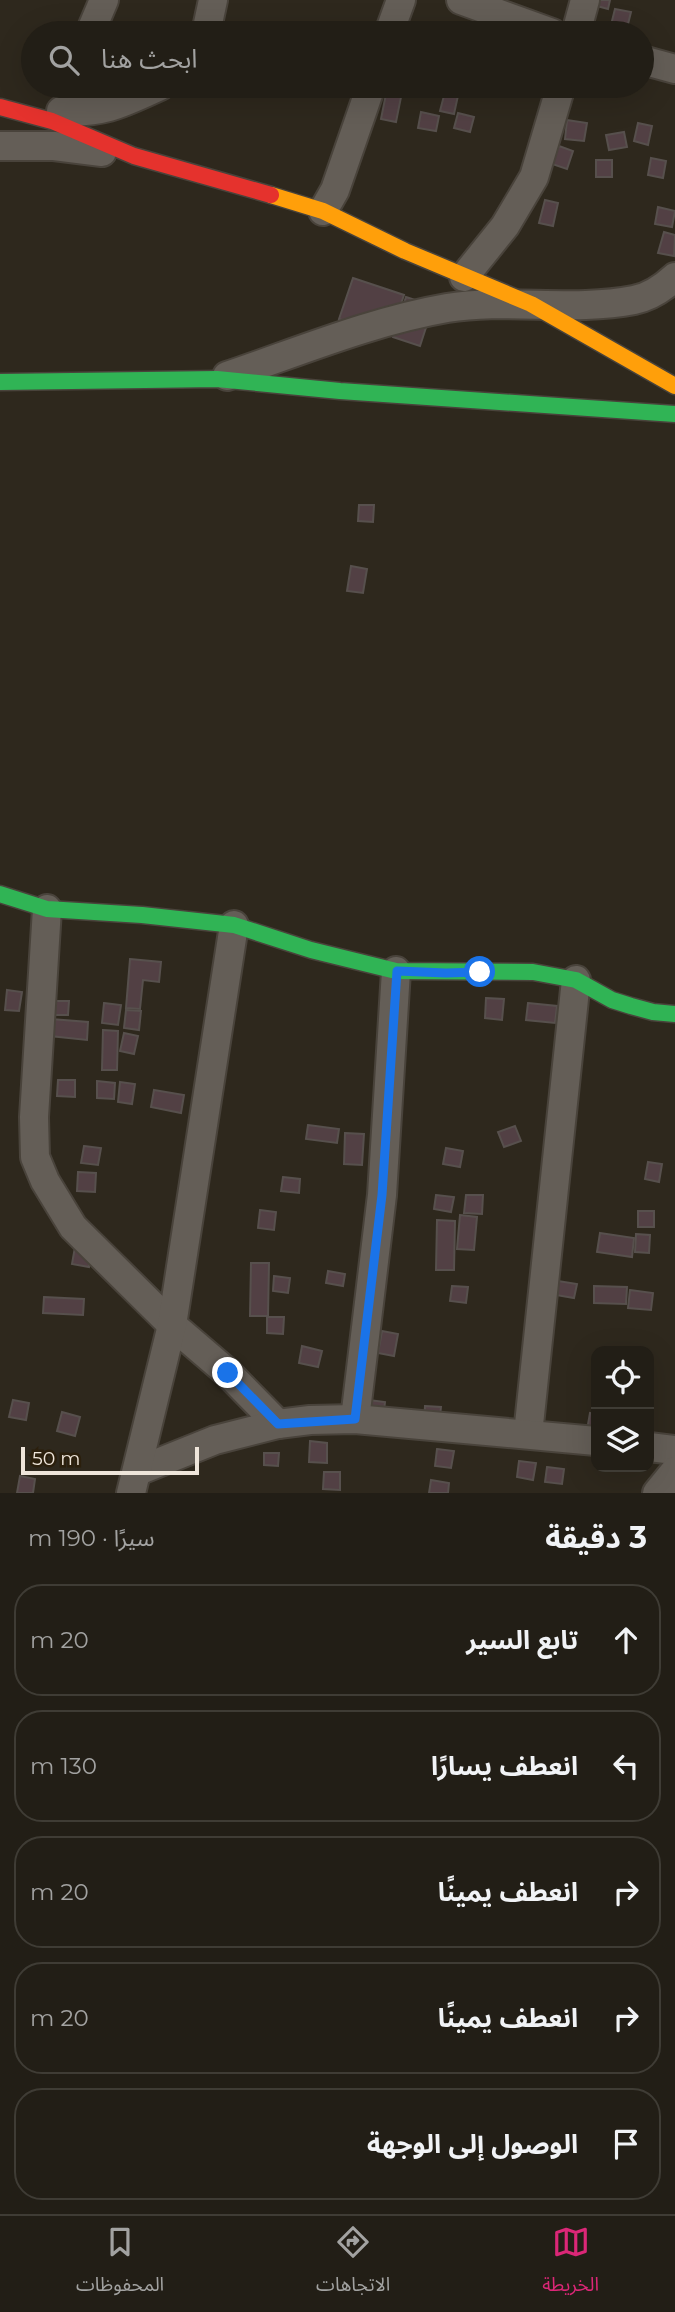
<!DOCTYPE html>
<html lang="ar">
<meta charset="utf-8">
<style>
:root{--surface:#221e16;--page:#2e2b23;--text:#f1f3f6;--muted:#a2a2a1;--line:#3f3c35;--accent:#db2777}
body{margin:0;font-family:Montserrat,"Noto Sans Arabic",sans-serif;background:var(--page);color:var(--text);direction:rtl}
.controls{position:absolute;right:21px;bottom:21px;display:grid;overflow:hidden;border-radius:14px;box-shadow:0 7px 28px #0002}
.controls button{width:63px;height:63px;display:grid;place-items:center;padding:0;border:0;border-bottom:2px solid var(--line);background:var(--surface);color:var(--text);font:35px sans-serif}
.scale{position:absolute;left:21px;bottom:18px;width:178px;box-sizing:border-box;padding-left:7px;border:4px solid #eee5da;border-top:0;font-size:19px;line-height:24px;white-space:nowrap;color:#eee5da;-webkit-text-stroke:5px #2b1f0c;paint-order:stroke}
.stop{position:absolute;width:21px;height:21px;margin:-16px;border:5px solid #1a73e8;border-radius:50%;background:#fff}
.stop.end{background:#1a73e8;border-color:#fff;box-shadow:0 2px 7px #0008}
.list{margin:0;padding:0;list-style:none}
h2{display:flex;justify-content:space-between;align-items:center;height:91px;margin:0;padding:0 28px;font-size:30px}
h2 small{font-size:23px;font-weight:400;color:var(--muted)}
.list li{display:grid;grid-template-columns:46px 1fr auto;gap:21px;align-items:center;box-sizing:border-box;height:112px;margin:0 14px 14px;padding:0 14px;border:2px solid var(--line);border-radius:28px}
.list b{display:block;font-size:26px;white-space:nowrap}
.list em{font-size:23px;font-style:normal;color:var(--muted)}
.icon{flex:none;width:38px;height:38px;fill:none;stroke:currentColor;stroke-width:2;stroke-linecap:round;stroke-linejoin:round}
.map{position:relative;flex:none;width:675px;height:1493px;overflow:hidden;direction:ltr}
.search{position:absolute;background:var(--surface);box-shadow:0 7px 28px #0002;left:21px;right:21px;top:21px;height:77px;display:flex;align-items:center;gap:18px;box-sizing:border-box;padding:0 24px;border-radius:38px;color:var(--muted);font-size:26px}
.sheet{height:721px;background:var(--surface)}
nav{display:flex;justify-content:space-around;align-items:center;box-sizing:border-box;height:98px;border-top:2px solid var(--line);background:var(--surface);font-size:19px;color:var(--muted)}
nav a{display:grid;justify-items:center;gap:4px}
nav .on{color:var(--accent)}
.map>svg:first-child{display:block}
</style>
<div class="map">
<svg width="675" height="1493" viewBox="0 0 675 1493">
<rect width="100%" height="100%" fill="#2e281d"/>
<g fill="#524044" stroke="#57504d" stroke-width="2">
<path d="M594 0H610L608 9 593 5Z"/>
<path d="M615 9 631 12 627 28 611 25Z"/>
<path d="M446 88 459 91 454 114 440 111Z"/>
<path d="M386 94 401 97 396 122 381 119Z"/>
<path d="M421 112 439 116 436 131 418 128Z"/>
<path d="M458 113 474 117 470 132 454 128Z"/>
<path d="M567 120 587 123 584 141 565 139Z"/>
<path d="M638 123 652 126 648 145 634 141Z"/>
<path d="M624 132 627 147 609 150 606 135Z"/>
<path d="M559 146 573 151 567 169 552 164Z"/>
<path d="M651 158 666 161 663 178 648 175Z"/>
<rect x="596" y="160" width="16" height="17"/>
<path d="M545 200 558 203 553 226 539 223Z"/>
<path d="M658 207 675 211 672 227 655 224Z"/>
<path d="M664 232 675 235 674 256 658 253Z"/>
<path d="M353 278 404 295 390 336 339 319Z"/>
<path d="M406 297 433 306 420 346 393 337Z"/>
<path d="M359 505H374L373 522 358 521Z"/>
<path d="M351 566 367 569 363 593 347 591Z"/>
<path d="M130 959 161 962 159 982 143 980 140 1009 126 1008Z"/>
<path d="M7 990 22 992 19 1011 5 1010Z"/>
<path d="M486 998 504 999 502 1020 485 1018Z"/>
<path d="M51 1001H69L68 1015H51Z"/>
<path d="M104 1003 121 1005 118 1025 102 1023Z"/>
<path d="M528 1003 557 1006 555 1023 526 1020Z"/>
<path d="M126 1010 141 1011 139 1030 124 1028Z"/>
<path d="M51 1019 88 1022 87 1040 50 1036Z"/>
<path d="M103 1030 118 1031 117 1070H102Z"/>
<path d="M124 1033 138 1036 134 1054 120 1051Z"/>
<path d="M58 1080H75V1097L57 1096Z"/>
<path d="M97 1081 115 1083 114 1099 97 1098Z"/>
<path d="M120 1082 135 1084 132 1104 118 1102Z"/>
<path d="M154 1090 184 1095 181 1113 151 1107Z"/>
<path d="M308 1125 339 1129 337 1143 306 1139Z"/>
<path d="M515 1126 521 1141 504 1147 498 1132Z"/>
<path d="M345 1133 364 1134 362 1165 344 1164Z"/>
<path d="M84 1146 101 1148 98 1165 81 1163Z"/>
<path d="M446 1148 463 1151 460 1167 443 1164Z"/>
<path d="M648 1162 662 1164 659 1182 645 1179Z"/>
<path d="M78 1172 96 1173 95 1192 77 1191Z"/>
<path d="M283 1177 300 1179 299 1193 281 1191Z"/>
<path d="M436 1195 454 1197 451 1212 434 1209Z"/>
<path d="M466 1195H483L482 1214 464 1213Z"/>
<path d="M260 1210 276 1212 274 1230 258 1228Z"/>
<rect x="638" y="1211" width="16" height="16"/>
<path d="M460 1215 477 1217 474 1250 457 1249Z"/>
<path d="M437 1220 455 1221 454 1270H436Z"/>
<path d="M600 1233 634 1238 632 1257 597 1252Z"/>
<path d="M636 1234 650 1235 649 1253 635 1252Z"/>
<path d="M75 1247 92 1250 89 1267 72 1264Z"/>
<path d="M251 1263H269L268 1316H250Z"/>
<path d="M328 1271 345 1274 343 1286 326 1283Z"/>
<path d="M274 1276 290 1278 288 1293 273 1291Z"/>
<path d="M558 1281 577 1284 574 1298 556 1295Z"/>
<path d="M452 1286 468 1287 466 1303 450 1301Z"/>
<path d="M594 1286 627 1287 626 1304 594 1303Z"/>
<path d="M630 1290 653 1293 651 1310 628 1308Z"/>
<path d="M44 1297 84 1299 83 1315 43 1313Z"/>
<path d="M267 1317H284L283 1334 267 1333Z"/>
<path d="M382 1331 398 1334 394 1356 378 1353Z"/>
<path d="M302 1346 322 1351 318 1367 299 1363Z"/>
<path d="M13 1400 29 1403 26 1420 9 1417Z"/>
<path d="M369 1400 385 1402 383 1419 367 1417Z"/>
<path d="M425 1406 441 1407 439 1424 424 1423Z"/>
<path d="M62 1412 80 1417 75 1436 57 1431Z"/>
<path d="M590 1413 596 1414V1432L587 1430Z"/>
<path d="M310 1441 327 1443V1463L309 1462Z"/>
<path d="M437 1449 454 1451 451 1468 435 1466Z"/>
<path d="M264 1453H279L278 1466 264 1465Z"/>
<path d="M519 1461 536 1463 533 1480 517 1477Z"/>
<path d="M547 1467 564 1469 562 1484 545 1482Z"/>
<path d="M324 1472H340V1490L323 1489Z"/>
<path d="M20 1476 35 1479 33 1493H17Z"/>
<path d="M431 1480 449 1483 448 1493H429Z"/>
</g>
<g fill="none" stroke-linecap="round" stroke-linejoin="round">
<defs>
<g id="street">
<path d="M461 0 552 33"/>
<path d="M90 33 104 0"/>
<path d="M206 33 213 0"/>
<path d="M389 33 401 0"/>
<path d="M576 33 585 0"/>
<path d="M642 60 675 69"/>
<path d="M61 111C103 114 123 103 160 86"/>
<path d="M0 146H54L102 152"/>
<path d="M323 211 335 190 371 86"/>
<path d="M464 277 505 226 534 177 561 86"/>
<path d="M227 376C298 352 372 321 447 308 508 298 573 312 634 300 650 297 663 288 675 277"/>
<path d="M47 909 34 1117 35 1157 45 1181 73 1227 172 1325 228 1373 278 1424"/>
<path d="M355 1419 382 1195 396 971"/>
<path d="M528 1434 576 980"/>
<path d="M649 1447 675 1450"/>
<path d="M138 1471 215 1440 278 1424 310 1420 355 1419 596 1441"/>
<path d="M131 1493 172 1325 234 925"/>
<path d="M657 1493 675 1471"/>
</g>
<g id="fast">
<path d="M0 382 217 379 340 391 675 414"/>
<path d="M0 894 47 909 142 915 234 925 311 950 396 971 533 972 576 980 612 1000 631 1006 653 1012 675 1014"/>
</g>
<path id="slow" d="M271 195 323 211 405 251 531 304 675 386"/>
<path id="jam" d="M0 107 52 121 134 156 271 195"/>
</defs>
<use href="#street" stroke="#49433b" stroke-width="32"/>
<use href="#fast" stroke="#49433b" stroke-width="19"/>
<use href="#slow" stroke="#49433b" stroke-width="19"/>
<use href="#jam" stroke="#49433b" stroke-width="19"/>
<use href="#street" stroke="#645e57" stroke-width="28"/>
<use href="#fast" stroke="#30b455" stroke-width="16"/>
<use href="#slow" stroke="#ff9f0a" stroke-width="16"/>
<use href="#jam" stroke="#e5322d" stroke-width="16"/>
</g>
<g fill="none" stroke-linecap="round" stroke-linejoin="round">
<path stroke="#1a73e8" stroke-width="9" d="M228 1373 278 1424 355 1419 382 1195 397 971 446 973 480 972"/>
</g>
</svg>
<div class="controls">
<button><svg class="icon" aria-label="locate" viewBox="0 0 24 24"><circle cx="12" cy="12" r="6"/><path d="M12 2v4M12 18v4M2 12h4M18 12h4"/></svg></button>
<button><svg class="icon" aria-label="layers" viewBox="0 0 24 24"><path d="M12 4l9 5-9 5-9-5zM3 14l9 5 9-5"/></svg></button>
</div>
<div class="scale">50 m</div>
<div class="stop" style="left:480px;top:972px"></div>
<div class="stop end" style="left:228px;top:1373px"></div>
<div class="search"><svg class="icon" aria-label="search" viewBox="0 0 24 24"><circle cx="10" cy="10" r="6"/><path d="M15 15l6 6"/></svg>ابحث هنا</div>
</div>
<section class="sheet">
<h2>3 دقيقة<small>سيرًا · 190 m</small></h2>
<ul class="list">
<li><svg class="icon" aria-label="ahead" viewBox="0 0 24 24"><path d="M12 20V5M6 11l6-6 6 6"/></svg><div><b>تابع السير</b></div><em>20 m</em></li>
<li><svg class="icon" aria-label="left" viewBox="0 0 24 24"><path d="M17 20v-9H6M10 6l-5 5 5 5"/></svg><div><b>انعطف يسارًا</b></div><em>130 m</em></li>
<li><svg class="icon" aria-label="right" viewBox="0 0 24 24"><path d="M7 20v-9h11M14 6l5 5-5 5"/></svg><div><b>انعطف يمينًا</b></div><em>20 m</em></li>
<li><svg class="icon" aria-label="right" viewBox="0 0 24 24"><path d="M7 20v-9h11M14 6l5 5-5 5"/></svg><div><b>انعطف يمينًا</b></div><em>20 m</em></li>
<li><svg class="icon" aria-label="arrive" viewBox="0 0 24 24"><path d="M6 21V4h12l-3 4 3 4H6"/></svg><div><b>الوصول إلى الوجهة</b></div></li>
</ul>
</section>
<nav>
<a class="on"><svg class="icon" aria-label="map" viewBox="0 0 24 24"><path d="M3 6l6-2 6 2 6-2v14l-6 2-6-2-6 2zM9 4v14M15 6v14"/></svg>الخريطة</a>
<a><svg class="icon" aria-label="directions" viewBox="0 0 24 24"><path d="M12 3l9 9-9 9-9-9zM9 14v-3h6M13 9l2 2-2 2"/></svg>الاتجاهات</a>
<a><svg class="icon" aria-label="saved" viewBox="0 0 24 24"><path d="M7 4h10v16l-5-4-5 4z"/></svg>المحفوظات</a>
</nav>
